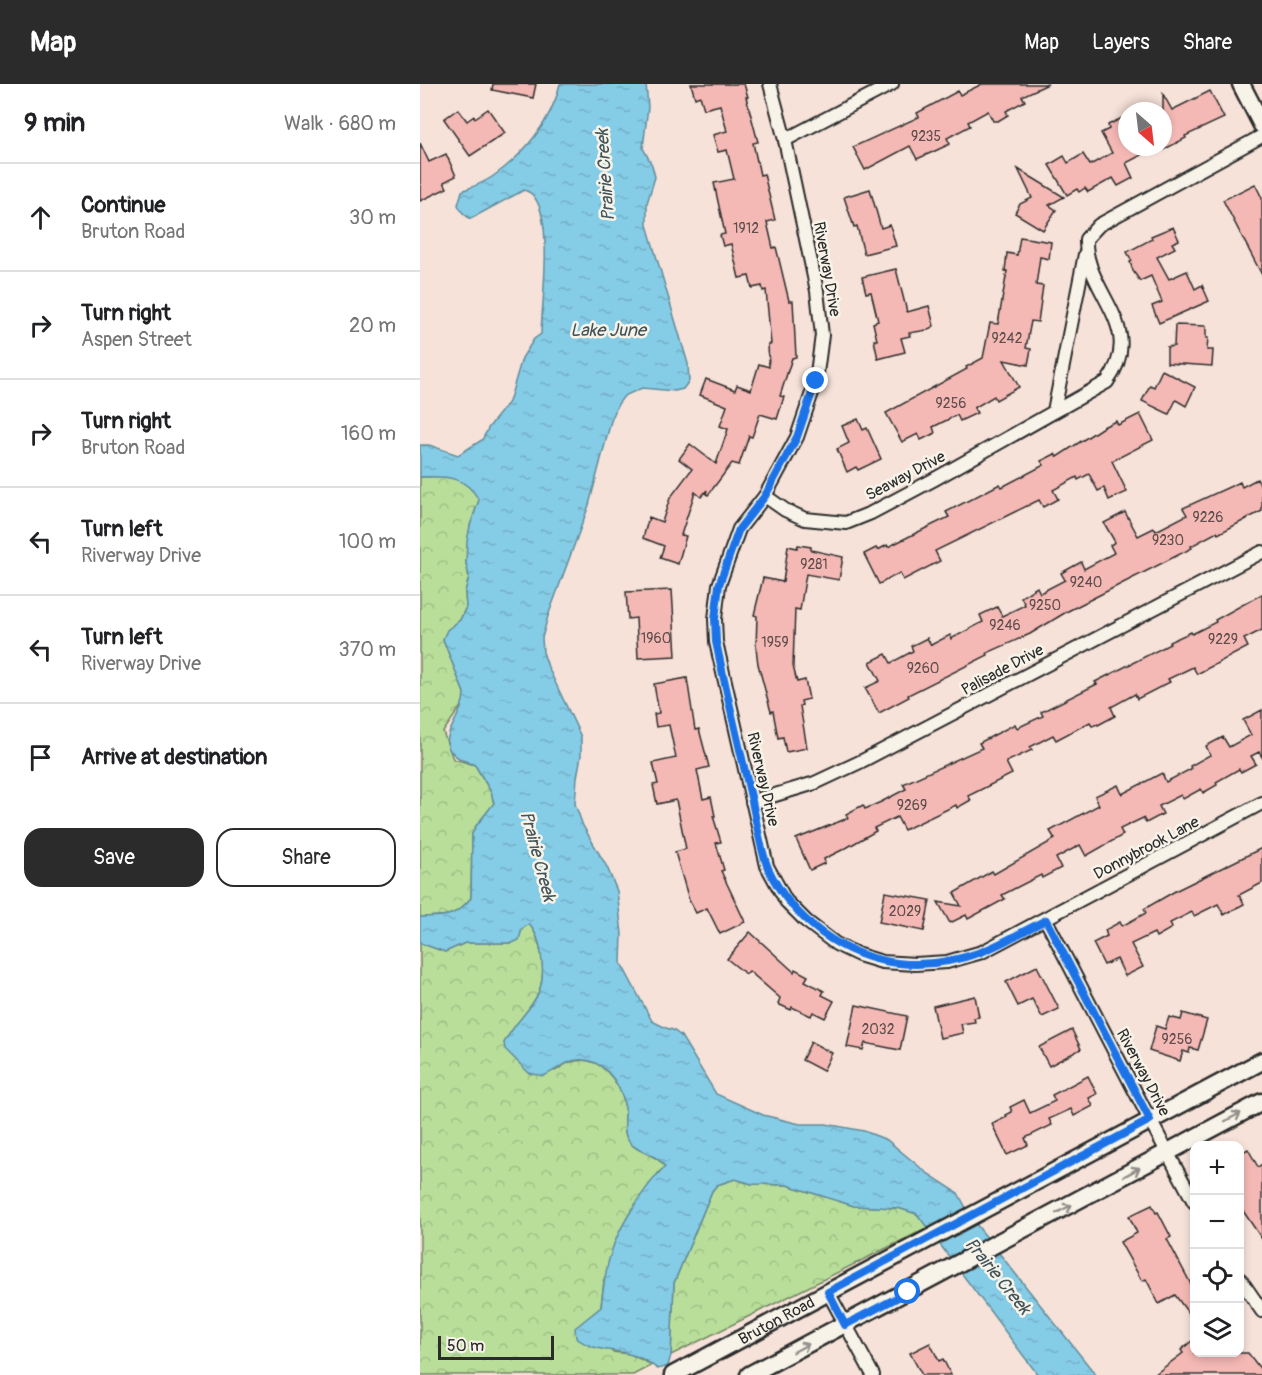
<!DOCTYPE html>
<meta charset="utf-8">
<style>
:root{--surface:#fff;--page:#f6f6f6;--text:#202124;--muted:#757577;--line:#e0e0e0;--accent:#2b2b2b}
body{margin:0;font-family:Pangolin,sans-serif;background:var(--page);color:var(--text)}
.controls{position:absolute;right:18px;bottom:18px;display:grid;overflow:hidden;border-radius:12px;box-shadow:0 3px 9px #0003}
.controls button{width:54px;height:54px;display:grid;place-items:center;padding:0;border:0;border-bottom:2px solid var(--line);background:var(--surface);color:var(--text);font:30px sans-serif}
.compass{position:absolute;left:698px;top:18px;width:54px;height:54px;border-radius:50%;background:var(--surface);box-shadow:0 3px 9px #0003;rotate:152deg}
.scale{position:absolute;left:18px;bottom:15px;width:116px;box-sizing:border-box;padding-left:6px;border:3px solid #2b2b2b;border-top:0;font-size:16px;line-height:21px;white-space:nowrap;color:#2b2b2b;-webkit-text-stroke:4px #f7f3e8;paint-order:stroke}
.stop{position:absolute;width:18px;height:18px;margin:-14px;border:4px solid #1a73e8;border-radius:50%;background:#fff}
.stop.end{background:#1a73e8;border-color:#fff;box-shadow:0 2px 6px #0008}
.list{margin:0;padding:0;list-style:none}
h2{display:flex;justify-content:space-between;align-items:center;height:78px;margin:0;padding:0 24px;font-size:26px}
h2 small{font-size:20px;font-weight:400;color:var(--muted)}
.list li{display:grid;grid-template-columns:39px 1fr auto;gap:18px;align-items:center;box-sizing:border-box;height:108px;padding:0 24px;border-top:2px solid var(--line)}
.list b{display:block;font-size:22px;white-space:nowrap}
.list p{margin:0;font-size:20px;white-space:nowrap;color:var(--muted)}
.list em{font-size:20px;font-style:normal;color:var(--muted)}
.actions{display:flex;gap:12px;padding:18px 24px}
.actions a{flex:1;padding:14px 0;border:2px solid var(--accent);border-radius:18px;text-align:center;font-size:21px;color:var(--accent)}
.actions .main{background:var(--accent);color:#fff}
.icon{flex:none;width:33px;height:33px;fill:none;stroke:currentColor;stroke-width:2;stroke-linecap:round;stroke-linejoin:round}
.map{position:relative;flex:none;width:842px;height:1291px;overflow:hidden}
header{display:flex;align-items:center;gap:36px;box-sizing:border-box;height:84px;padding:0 30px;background:var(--accent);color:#fff}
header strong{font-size:28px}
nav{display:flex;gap:33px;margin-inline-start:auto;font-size:21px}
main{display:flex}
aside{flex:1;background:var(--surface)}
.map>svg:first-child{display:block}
</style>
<header>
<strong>Map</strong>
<nav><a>Map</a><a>Layers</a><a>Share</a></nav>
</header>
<main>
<aside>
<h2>9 min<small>Walk · 680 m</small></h2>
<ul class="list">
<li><svg class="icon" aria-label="ahead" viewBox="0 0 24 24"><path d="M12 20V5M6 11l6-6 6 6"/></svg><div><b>Continue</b><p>Bruton Road</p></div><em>30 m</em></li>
<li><svg class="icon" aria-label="right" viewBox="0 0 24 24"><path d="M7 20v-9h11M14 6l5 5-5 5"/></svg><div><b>Turn right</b><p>Aspen Street</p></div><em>20 m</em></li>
<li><svg class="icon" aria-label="right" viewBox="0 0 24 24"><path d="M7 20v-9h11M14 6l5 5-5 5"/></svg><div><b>Turn right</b><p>Bruton Road</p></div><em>160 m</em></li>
<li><svg class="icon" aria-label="left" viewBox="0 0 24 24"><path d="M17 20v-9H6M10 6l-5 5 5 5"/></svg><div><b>Turn left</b><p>Riverway Drive</p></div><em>100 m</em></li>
<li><svg class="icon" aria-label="left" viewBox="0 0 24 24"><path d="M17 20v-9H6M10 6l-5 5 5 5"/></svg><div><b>Turn left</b><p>Riverway Drive</p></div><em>370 m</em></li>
<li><svg class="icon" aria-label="arrive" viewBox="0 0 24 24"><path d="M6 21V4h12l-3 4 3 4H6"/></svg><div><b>Arrive at destination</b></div></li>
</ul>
<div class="actions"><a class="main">Save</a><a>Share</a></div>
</aside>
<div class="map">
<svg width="842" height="1291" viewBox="0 0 842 1291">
<defs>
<pattern id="forest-crowns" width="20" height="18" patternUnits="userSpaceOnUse" patternTransform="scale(1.5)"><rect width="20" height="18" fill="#b8de9a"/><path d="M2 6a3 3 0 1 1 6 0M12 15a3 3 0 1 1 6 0" fill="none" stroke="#9ebf85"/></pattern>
<pattern id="water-ripples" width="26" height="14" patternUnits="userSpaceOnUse" patternTransform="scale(1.5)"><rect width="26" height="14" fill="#85cce6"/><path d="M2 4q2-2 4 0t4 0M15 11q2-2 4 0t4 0" fill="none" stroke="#73afc5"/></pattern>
</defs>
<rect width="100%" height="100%" fill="#f6e2d9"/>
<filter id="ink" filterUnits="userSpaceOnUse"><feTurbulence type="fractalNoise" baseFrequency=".0167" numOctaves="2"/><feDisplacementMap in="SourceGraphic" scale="12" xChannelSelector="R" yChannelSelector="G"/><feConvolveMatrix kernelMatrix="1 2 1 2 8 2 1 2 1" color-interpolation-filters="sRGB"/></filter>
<g filter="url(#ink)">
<g fill="url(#forest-crowns)" stroke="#728462" stroke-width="1.5">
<path d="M27 392C41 395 52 403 59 416L50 442 46 479 49 493 45 508 46 523 40 536 28 546 23 555 44 609V618L23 648 33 675 55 681 71 708 74 720 56 742 52 750 51 814C33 835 26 832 0 833V393Z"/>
<path d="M109 839C117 849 120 861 122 874 128 917 101 927 84 959L135 987C140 984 146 979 151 978 180 969 201 998 205 1024 206 1032 203 1044 206 1052 213 1070 236 1068 245 1083L239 1088 210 1129 184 1196 181 1223 192 1268 210 1270 232 1281 213 1291H0V859L25 868 45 859H92L98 856 102 845Z"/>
<path d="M315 1095 332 1100 367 1101 434 1122 478 1124 497 1130 509 1143 251 1271 254 1199 292 1107 297 1101Z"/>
</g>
<path fill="url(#water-ripples)" stroke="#618c9b" stroke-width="1.5" d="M140 0H226L228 23 223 64 232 81 235 93 227 119V141L268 280 269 297 263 305 255 307 222 304 204 312 198 320 191 337 169 421 128 532 122 554 123 568 128 583 161 653V672L157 693 155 720 163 742 187 783 197 807 202 850 201 879 232 937 246 944 253 946 261 952 296 1010 343 1031 380 1040H406L444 1047 467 1056 507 1089 538 1109 552 1135 676 1291H618L497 1130 478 1124 434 1122 367 1101 332 1100 315 1095 297 1101 292 1107 254 1199 251 1271 248 1282 238 1285C230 1280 222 1273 212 1271 191 1264 177 1269 156 1254L155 1244 181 1223C183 1205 185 1186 191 1169 198 1144 226 1100 245 1083 236 1067 213 1070 206 1052 203 1044 206 1032 205 1024 201 998 181 970 152 977 143 980 133 988 123 992L109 989 85 965 84 959C103 923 129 919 121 870 120 859 116 848 109 840L102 845 99 856 92 859H45L25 868 0 859V833C26 832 33 835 51 814L52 750 56 742 74 719 71 708 55 681C0 663 44 640 44 609L23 555 27 546 40 536 46 523 45 508 49 493 46 479 47 457 50 442 59 416C46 392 25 392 0 393V361H9L38 371 62 356 69 343 89 318 102 274 114 255 121 250C122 217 133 140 115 114 112 109 109 108 104 106L50 135 42 128 38 121 42 107C52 103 63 99 72 93 103 72 132 37 140 0Z"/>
<g fill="#f5b9b5" stroke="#2b2b2b" stroke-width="1.5">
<path d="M73 0H116L113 14 72 6Z"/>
<path d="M271 0H324L328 13H326L338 58 333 59 340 91 344 90 355 136 347 138 353 164 356 163 369 217H373L376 273 372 274 360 312 364 313 357 335 340 330 332 353 329 352 319 381 312 379 288 411 286 410 287 406 281 413 275 408 261 451 266 452 258 480 240 474 244 462 223 454 229 433 242 438 250 414 272 385 259 375 270 360 296 380 308 345 300 342 307 322 280 311 286 295 315 306 317 301 331 306 339 280 349 283 348 260H351L346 206 343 207 342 202 332 204 329 192 319 194 311 160 303 162 300 151 305 150 294 99 314 95 307 66 298 68 293 51 307 47 300 21 284 25 280 12 275 14Z"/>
<path d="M562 0H628L602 12 605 17 586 27 588 31 578 37H573L568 27 548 38 550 42 527 54 530 60 515 67 497 75 490 62 445 86 433 63 499 33 497 29 538 7 540 11Z"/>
<path d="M790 7 804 34 765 52 766 54 743 66V10L752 26Z"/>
<path d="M38 25 47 37 54 32 55 34 68 25 85 49 50 72 24 35Z"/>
<path d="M702 34 707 44V63H737L706 79 713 94 698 102 693 94 668 108 665 104 659 108 657 105 647 111 629 81 644 72 648 79 663 70 670 81 692 69 681 49 689 45 688 41Z"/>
<path d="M0 59 9 78 26 70 36 92 24 98 27 104 0 117Z"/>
<path d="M598 85 644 113 629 121 636 126 623 146 595 129 600 120 612 114Z"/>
<path d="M835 100 842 114V191L803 116Z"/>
<path d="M450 105 461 144 470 141 476 162 444 170 437 142 434 143 424 113Z"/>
<path d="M753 143 759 156 752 159 755 164 737 173 749 195 767 187 775 205 782 201 789 217 739 239 732 222 742 218 731 192 720 197 713 187 710 178 712 177 707 168 732 155 731 152Z"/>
<path d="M600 153 631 158 629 175 620 173 616 201 623 202 618 238 611 237 606 264 611 265 608 281 584 276 599 303 576 316 574 312 554 324 557 329 540 337 537 331 513 343 515 349 501 356 498 350 482 358 466 329 547 285 546 283 563 274 570 239 578 240 587 187H585L587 169 597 171Z"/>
<path d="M476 185 487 228 509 222 514 242 507 246 489 249 490 252 481 254 485 268 458 275 454 256H457L453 239 458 237 451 208 446 209 442 193Z"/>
<path d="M755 241 786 242V254H788L787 266H793L792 282 747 279V263L754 262Z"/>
<path d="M742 286 775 303 766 322 756 316 749 330 722 317 730 301 734 303Z"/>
<path d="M720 330 733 356 692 377 707 408 689 416 684 404 678 407 669 390 658 396 657 393 633 406 638 415 623 423 619 416 515 467 520 477 483 496 480 489 459 500 444 470 456 464 458 466 467 461 468 463 496 449 529 433 526 428 580 400 582 403 624 381 621 377 635 370 637 373 683 343 696 337 698 341Z"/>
<path d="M438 335 443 346 447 344 461 375 438 386 436 383 427 388 417 365 429 359 422 342Z"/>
<path d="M837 395 842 405V427L798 450 797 448 771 462 772 464 648 527 610 550 567 569 568 571 488 611 489 613 459 629 445 604 460 597 450 578 466 570 471 579 493 567 491 562 507 554 511 561 530 551 531 555 563 538 560 531 577 523 582 532 605 521 601 513 617 503 620 509 645 496 641 489 661 478 664 485 694 469 690 461 695 458 684 439 705 428 718 452 734 444 736 447 767 431 763 424 820 398 822 403Z"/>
<path d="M378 461 391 463V466L423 473 419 496 386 490 380 526 375 525 373 582 377 598 385 596 389 615 381 617 382 621 380 622 387 664 366 668 363 653 358 654 353 627 351 628 338 580 336 564 337 532 334 531 343 494 363 498 368 462 377 464Z"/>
<path d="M252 506 256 572 218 574 216 534 208 535 206 508Z"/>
<path d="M842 510V546L824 555 828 563 777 590 773 583 748 595 750 598 717 615 715 610 691 623 695 632 678 641 677 640 672 642 670 638 636 656 633 651 610 663 612 666 586 678 592 690 548 712 551 716 537 724 536 721 484 746 477 733 454 744 456 747 426 764 404 775 405 779 390 786 376 755 428 734 426 730 443 721 445 725 461 718 486 705 483 700 562 664 559 659 595 640 597 644 623 632 621 628 677 600 675 598 750 560 749 558 771 548 772 550 796 538 795 536Z"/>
<path d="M267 594 275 646 279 645 289 683 277 686 283 715 291 713 295 732H293L301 758 296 759 304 786 301 787 325 838 300 850 287 824 276 829 269 816 255 768 266 765 256 716 237 720 233 701 238 700 233 679 256 674 249 641 236 643 234 630 239 629 234 600Z"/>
<path d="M842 626V673L839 668 831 672 836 680 821 688 819 685 796 698 797 701 783 709 781 705 763 715 761 711 739 722 743 730 726 739 723 734 700 745 703 751 666 772 660 761 636 774 641 784 622 794 621 791 582 811 585 815 548 835 546 831 530 839 518 818 541 822 534 809 572 787 574 790 635 755 630 747 679 721 675 712 698 701 702 710 742 689 746 698 771 685 770 682 790 671 786 662 803 653 809 663 831 651 823 636Z"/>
<path d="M842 764V799L819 811 824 820 804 831 798 820 774 832 772 828 750 839 752 844 736 853 734 849 711 860 723 883 705 892 697 875 684 881 673 859 687 852 685 846 700 838 702 842 726 829 724 825 757 806Z"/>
<path d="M465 808 510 816 504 847 459 838Z"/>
<path d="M330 848 374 888 375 885 388 892 385 897 404 907 402 911 414 917 405 934 393 928 391 932 372 923 371 926 358 920 360 914 329 887 326 890 307 875Z"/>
<path d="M617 882 639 925 622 933 612 915 598 922 586 898Z"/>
<path d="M555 912 559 933 554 934 555 938 541 940 543 949 520 954 513 922Z"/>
<path d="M436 921 487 932 480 966 445 959 443 966 427 963Z"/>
<path d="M763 929 787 936 778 966 770 964 769 969 763 967 760 977 729 967 736 942 745 945 749 933 761 936Z"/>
<path d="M652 946 661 965 629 982 619 963Z"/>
<path d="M391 958 412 969 403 987 382 976Z"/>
<path d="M668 992 677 1010 669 1014 673 1022 654 1032 651 1025 629 1035 632 1041 605 1054 608 1061 587 1071 572 1040 587 1033 586 1031 592 1028 590 1023 604 1016 610 1029 635 1017 632 1011Z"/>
<path d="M828 1065 838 1083 842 1080V1155L819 1121V1070Z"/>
<path d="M732 1121 736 1129 738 1128 751 1153 747 1155 774 1206V1237L755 1211 739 1220 726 1195 722 1197 700 1158 717 1149 709 1132Z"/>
<path d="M774 1255V1269H828L842 1287V1291H734L763 1269 761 1266Z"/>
<path d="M510 1259 519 1277 523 1275 531 1291H502L490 1269Z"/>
</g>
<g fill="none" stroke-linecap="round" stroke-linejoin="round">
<defs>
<g id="street">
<path d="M350 0 365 56 397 207 402 251 396 297 377 353 345 412 319 445 299 501 295 535 296 558 347 782 366 817 386 837 416 860 439 871 462 878 495 880 527 878 562 868 842 719"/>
<path d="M365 56 472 0"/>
<path d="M634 327 665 170"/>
<path d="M345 412 365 426 385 435 426 439 451 429 513 396 687 298C728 242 664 209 666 155L679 141 842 52"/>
<path d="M332 718 395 699 442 677 842 468"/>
<path d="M626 836 730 1036 774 1118"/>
<path d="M820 1195 842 1227"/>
<path d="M408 1208 453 1291"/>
</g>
<g id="secondary">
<path d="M821 0 842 41"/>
<path id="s1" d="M253 1291 842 977"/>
<path d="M329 1291 842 1018"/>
</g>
</defs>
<use href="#street" stroke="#2b2b2b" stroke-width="16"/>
<use href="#secondary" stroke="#2b2b2b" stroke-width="21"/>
<use href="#street" stroke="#f7f3e8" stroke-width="12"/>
<use href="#secondary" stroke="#f7f3e8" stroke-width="16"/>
</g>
<defs><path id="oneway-shaft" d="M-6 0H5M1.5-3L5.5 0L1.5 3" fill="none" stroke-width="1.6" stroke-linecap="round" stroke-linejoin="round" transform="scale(1.5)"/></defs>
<g stroke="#918f8a">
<use href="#oneway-shaft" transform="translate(813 1033) rotate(-28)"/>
<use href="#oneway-shaft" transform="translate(712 1088) rotate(-29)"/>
<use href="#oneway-shaft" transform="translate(644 1125) rotate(-28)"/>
<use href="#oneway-shaft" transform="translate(381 1264) rotate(-28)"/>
</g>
</g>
<g fill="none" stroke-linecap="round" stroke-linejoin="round" filter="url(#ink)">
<path stroke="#1a73e8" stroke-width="8" d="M396 297 377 353 345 412 319 445 299 501 295 535 296 558C307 610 319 662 331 713 336 734 340 765 348 784 360 811 378 831 402 849 450 884 506 888 561 868 583 860 605 846 626 836L730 1036 408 1208 425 1241 488 1208"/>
</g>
<g text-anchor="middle" stroke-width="5" stroke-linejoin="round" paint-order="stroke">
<g font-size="14" fill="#5e4e4e">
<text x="506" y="57">9235</text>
<text x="326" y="149">1912</text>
<text x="587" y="259">9242</text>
<text x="531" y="324">9256</text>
<text x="788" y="438">9226</text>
<text x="748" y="461">9230</text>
<text x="394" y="485">9281</text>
<text x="666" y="503">9240</text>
<text x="625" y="526">9250</text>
<text x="585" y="546">9246</text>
<text x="236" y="559">1960</text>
<text x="803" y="560">9229</text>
<text x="355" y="563">1959</text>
<text x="503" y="589">9260</text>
<text x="492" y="726">9269</text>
<text x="485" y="832">2029</text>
<text x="458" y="950">2032</text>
<text x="757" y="960">9256</text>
</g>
<g font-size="16" fill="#2b2b2b" stroke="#f7f3e8">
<text transform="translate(408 185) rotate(80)" y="6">Riverway Drive</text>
<text transform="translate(485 391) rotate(-28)" y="6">Seaway Drive</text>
<text transform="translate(582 585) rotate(-28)" y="6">Palisade Drive</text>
<text transform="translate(344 695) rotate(77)" y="6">Riverway Drive</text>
<text transform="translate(726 763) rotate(-28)" y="6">Donnybrook Lane</text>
<text transform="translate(724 988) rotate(62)" y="6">Riverway Drive</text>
<text dy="6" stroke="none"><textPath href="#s1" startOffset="117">Bruton Road</textPath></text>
</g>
<g font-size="18" font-style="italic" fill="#42535a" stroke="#f7f3e8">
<text transform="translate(185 91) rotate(-94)" y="6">Prairie Creek</text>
<text x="188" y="252">Lake June</text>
<text transform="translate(118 772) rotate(75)" y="6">Prairie Creek</text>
<text transform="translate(578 1192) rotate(51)" y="6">Prairie Creek</text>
</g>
</g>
</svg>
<div class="controls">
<button>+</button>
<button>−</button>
<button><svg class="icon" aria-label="locate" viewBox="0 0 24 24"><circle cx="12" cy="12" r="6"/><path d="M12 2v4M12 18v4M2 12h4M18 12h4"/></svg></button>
<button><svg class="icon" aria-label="layers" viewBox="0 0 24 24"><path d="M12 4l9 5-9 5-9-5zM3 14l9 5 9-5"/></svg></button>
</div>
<svg class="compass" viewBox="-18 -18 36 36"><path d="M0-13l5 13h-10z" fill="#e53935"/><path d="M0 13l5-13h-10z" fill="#757577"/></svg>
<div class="scale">50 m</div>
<div class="stop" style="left:488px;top:1208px"></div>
<div class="stop end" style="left:396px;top:297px"></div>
</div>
</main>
